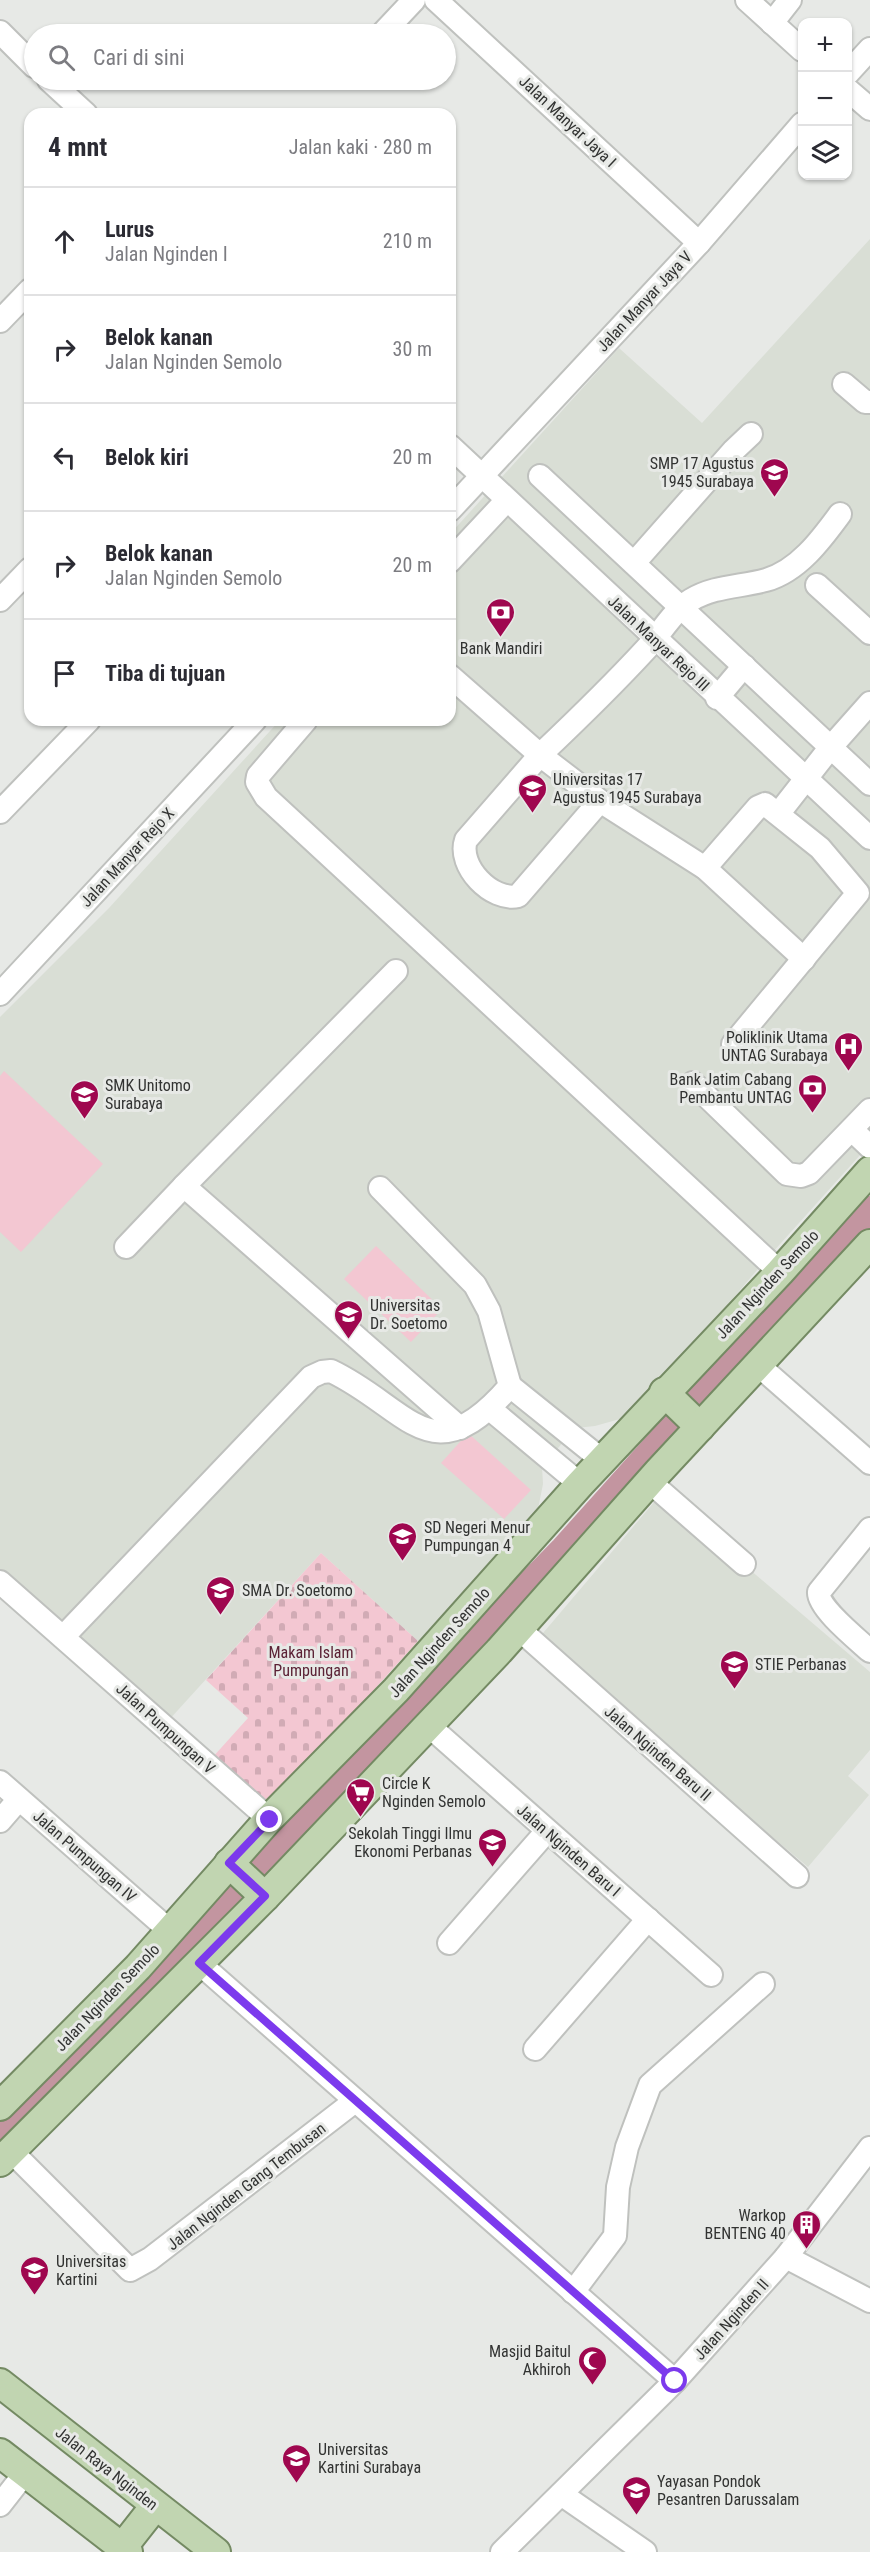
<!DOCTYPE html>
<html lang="id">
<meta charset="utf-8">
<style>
:root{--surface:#fff;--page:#f2f2f3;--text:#2b2b33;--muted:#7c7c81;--line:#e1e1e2}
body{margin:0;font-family:"Roboto Condensed",sans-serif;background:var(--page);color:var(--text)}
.controls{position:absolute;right:18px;top:18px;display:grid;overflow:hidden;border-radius:12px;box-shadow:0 2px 4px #0004}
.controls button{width:54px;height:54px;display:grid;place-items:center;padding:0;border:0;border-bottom:2px solid var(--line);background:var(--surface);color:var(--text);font:30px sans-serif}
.stop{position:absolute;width:18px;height:18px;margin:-14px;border:4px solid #7c3aed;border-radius:50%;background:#fff}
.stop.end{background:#7c3aed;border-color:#fff;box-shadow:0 2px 6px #0008}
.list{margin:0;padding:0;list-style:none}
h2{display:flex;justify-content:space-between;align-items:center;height:78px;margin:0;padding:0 24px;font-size:26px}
h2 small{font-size:20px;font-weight:400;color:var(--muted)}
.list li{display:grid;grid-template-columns:39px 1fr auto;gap:18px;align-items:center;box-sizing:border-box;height:108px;padding:0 24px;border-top:2px solid var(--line)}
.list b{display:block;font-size:22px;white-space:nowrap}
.list p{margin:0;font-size:20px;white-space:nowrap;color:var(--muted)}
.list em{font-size:20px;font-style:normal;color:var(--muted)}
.icon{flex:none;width:33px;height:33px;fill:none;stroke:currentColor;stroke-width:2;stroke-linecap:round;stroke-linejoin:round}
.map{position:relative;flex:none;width:870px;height:2552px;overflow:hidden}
.search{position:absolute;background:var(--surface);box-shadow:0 2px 4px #0004;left:24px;top:24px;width:432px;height:66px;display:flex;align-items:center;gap:15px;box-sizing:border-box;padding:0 21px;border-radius:33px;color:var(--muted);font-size:22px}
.panel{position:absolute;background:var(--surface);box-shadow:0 2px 4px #0004;left:24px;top:108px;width:432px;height:618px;border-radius:18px}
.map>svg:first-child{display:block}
</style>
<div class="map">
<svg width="870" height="2552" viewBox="0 0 870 2552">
<defs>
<pattern id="cemetery-stones" width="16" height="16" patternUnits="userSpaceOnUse" patternTransform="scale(1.5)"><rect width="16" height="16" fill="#f3c7d2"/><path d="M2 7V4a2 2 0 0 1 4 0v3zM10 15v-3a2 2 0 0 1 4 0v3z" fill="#d1abb5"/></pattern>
</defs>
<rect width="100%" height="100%" fill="#e7e9e6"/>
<g fill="#d9ded5">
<path d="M870 239V1144L763 1263 634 1415 595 1426 576 1428 570 1434 542 1467 543 1484 538 1509 489 1567 418 1641 321 1553 168 1721 0 1573V1017L109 908 280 720H450V534L619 348 702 423Z"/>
<path d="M661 1494 870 1672V1750L848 1776 869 1795 808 1867 538 1639Z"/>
</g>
<path fill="url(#cemetery-stones)" d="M321 1553 418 1641 267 1808 212 1758 248 1718 206 1680Z"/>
<g fill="#f3c7d2">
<path d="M4 1071 103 1164 21 1252 0 1232V1076Z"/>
<path d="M376 1246 442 1309 411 1342 344 1279Z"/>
<path d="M468 1433 531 1490 504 1519 441 1463Z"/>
</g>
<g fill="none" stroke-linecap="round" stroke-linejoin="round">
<path stroke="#c395a0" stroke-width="36" d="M11 2133 268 1859 567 1552 870 1214"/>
<defs>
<g id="minor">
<path d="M436 0 699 243"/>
<path d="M747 0 802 50"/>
<path d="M772 23 790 0"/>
<path d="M0 32 34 66"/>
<path d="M382 34 414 0"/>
<path d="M848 73 870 49"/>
<path d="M49 80 86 114"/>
<path d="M848 90 870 109"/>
<path d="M0 321 30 290"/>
<path d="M844 384 865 402H870"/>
<path d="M450 446 870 838"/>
<path d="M540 476 870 784"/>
<path d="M450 510 699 243 802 124"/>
<path d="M450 561 507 500"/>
<path d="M634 563 733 451 751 434"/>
<path d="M817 585 870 633"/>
<path d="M0 600 30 569"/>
<path d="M450 676 540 755C577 720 613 685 647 648 661 633 673 611 691 600 714 586 740 587 766 580 798 571 821 540 840 514"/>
<path d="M717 698 744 666"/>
<path d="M306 720 258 776 257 782 266 797 780 1272"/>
<path d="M600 801 518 896C492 902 457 866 466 840L540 755 600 801 705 868 804 959"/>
<path d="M0 812 89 720"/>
<path d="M779 813 830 748 870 703"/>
<path d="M705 868 758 807 765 804 820 848 858 893 733 1044"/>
<path d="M396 971 184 1186 460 1428"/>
<path d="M0 994 255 720"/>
<path d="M693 1083 787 1174 801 1176 809 1173 870 1110"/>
<path d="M852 1130 870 1147"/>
<path d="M126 1247 184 1186"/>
<path d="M758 1365 870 1463"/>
<path d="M510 1386 602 1460"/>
<path d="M490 1409 580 1484"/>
<path d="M650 1482 744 1564"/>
<path d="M870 1529 819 1592C817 1607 858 1640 870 1651"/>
<path d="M0 1582 269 1819"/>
<path d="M519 1629 797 1876"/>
<path d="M63 1637 311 1377 322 1372 331 1371C409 1408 431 1478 510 1386L489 1311 475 1285 380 1188"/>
<path d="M428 1725 711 1975"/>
<path d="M0 1782 170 1931"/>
<path d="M0 1821 19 1799"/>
<path d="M449 1943 547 1831"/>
<path d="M199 1963 675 2381"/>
<path d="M535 2049 648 1919"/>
<path d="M11 2151 130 2270 150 2259 355 2101"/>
<path d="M786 2257 870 2301"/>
<path d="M573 2292 615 2236 618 2187 627 2147 650 2085 763 1984"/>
<path d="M561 2494 645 2552"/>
<path d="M0 2505 25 2473"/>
<path d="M502 2552 675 2381 786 2257 870 2148"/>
</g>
<g id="major">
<path d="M664 1392 700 1427"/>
<path d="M229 1863 265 1897"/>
<path d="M0 2106 138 1967 269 1819 396 1690 580 1484 780 1272 870 1171"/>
<path d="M0 2162 265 1897 499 1651 658 1472 870 1244"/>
<path d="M0 2383 216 2552"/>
<path d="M0 2453 128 2552"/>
<path d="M122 2548 155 2506"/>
</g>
</defs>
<use href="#minor" stroke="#bfc1be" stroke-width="26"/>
<use href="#major" stroke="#748a63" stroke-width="32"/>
<use href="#minor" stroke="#fff" stroke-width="22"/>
<use href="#major" stroke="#c1d5b1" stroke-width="28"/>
</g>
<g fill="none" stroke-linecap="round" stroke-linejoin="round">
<path stroke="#7c3aed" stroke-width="8" d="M270 1820 229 1863 265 1896 199 1963 675 2381"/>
</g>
<defs>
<symbol id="school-pin" viewBox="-11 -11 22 30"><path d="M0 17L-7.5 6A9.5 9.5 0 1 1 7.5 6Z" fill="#9f074f" stroke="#e7e9e6"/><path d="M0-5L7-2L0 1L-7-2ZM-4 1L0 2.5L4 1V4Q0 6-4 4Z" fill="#fff"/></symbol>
<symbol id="bank-pin" viewBox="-11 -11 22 30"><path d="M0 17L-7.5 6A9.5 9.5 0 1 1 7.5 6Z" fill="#9f074f" stroke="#e7e9e6"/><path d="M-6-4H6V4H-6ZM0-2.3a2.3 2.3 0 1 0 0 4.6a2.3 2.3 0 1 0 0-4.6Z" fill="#fff"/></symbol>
<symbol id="university-pin" viewBox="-11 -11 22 30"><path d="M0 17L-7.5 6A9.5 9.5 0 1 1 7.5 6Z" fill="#9f074f" stroke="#e7e9e6"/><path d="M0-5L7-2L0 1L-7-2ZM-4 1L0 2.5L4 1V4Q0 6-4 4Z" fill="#fff"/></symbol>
<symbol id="hospital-pin" viewBox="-11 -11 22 30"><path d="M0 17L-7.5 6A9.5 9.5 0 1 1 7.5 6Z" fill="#9f074f" stroke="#e7e9e6"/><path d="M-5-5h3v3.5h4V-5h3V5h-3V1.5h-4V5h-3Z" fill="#fff"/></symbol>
<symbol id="supermarket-pin" viewBox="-11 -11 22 30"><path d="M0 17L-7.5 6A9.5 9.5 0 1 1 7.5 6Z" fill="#9f074f" stroke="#e7e9e6"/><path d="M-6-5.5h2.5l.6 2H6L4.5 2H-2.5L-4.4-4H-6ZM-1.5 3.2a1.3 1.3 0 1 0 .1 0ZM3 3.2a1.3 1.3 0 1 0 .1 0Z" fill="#fff"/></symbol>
<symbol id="building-pin" viewBox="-11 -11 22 30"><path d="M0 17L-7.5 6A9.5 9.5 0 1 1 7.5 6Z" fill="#9f074f" stroke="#e7e9e6"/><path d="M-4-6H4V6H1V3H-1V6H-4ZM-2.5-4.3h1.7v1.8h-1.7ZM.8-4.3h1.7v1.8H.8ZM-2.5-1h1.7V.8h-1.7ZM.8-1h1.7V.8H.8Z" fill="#fff"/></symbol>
<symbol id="mosque-pin" viewBox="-11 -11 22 30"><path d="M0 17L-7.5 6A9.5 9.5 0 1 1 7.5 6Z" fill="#9f074f" stroke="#e7e9e6"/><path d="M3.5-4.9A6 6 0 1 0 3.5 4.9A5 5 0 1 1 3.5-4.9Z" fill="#fff"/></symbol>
</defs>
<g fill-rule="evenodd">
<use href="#school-pin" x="758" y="456" width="33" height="45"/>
<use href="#bank-pin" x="484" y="596" width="33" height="45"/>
<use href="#university-pin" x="516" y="772" width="33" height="45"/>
<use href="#hospital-pin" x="832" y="1030" width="33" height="45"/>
<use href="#bank-pin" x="796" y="1072" width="33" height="45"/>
<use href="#school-pin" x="68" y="1078" width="33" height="45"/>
<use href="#university-pin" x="332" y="1298" width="33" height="45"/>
<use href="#school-pin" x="386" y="1520" width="33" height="45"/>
<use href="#school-pin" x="204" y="1574" width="33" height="45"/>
<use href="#university-pin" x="718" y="1648" width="33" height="45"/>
<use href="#supermarket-pin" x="344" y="1776" width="33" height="45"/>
<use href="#university-pin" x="476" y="1826" width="33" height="45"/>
<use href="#building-pin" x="790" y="2208" width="33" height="45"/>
<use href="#university-pin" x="18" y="2254" width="33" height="45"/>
<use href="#mosque-pin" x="576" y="2344" width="33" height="45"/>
<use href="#university-pin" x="280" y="2442" width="33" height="45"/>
<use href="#school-pin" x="620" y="2474" width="33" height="45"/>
</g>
<g text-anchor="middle" stroke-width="6" stroke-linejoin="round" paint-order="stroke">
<g font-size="16" fill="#323332" stroke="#e7e9e6">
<text transform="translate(568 121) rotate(43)" y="6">Jalan Manyar Jaya I</text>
<text transform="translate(644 301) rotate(-47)" y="6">Jalan Manyar Jaya V</text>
<text transform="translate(659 643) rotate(43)" y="6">Jalan Manyar Rejo III</text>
<text transform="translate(127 857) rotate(-47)" y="6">Jalan Manyar Rejo X</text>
<text transform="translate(767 1284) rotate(-47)" y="6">Jalan Nginden Semolo</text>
<text transform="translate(439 1642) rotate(-48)" y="6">Jalan Nginden Semolo</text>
<text transform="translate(166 1728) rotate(42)" y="6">Jalan Pumpungan V</text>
<text transform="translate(658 1753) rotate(41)" y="6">Jalan Nginden Baru II</text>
<text transform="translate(569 1850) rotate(41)" y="6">Jalan Nginden Baru I</text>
<text transform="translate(85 1856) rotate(41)" y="6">Jalan Pumpungan IV</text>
<text transform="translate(107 1997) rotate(-46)" y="6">Jalan Nginden Semolo</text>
<text transform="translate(246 2186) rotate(-38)" y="6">Jalan Nginden Gang Tembusan</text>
<text transform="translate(731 2319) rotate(-48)" y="6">Jalan Nginden II</text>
<text transform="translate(107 2468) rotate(38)" y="6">Jalan Raya Nginden</text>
</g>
<g font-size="16" fill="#323332" stroke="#e7e9e6" text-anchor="start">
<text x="754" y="469" text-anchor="end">SMP 17 Agustus<tspan x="754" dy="18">1945 Surabaya</tspan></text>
<text x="501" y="654" text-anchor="middle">Bank Mandiri</text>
<text x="553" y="785">Universitas 17<tspan x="553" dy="18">Agustus 1945 Surabaya</tspan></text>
<text x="828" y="1043" text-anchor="end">Poliklinik Utama<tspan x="828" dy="18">UNTAG Surabaya</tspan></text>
<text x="792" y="1085" text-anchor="end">Bank Jatim Cabang<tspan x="792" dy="18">Pembantu UNTAG</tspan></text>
<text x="105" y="1091">SMK Unitomo<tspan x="105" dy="18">Surabaya</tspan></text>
<text x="370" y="1311">Universitas<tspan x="370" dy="18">Dr. Soetomo</tspan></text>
<text x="424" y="1533">SD Negeri Menur<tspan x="424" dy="18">Pumpungan 4</tspan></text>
<text x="242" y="1596">SMA Dr. Soetomo</text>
<text x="755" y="1670">STIE Perbanas</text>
<text x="382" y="1789">Circle K<tspan x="382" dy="18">Nginden Semolo</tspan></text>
<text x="472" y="1839" text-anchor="end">Sekolah Tinggi Ilmu<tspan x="472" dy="18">Ekonomi Perbanas</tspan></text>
<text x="786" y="2221" text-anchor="end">Warkop<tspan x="786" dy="18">BENTENG 40</tspan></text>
<text x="56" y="2267">Universitas<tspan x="56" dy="18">Kartini</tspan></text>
<text x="571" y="2357" text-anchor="end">Masjid Baitul<tspan x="571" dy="18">Akhiroh</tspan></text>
<text x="318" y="2455">Universitas<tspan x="318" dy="18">Kartini Surabaya</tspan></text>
<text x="657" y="2487">Yayasan Pondok<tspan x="657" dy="18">Pesantren Darussalam</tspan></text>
</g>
<g font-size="16" fill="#5b2235" stroke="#e7e9e6">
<text x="311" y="1658">Makam Islam<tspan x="311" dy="18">Pumpungan</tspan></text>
</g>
</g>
</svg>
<div class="controls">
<button>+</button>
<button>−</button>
<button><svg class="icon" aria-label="layers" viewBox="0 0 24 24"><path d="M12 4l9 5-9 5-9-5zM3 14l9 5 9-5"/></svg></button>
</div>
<div class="stop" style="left:675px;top:2381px"></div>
<div class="stop end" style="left:270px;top:1820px"></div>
<div class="search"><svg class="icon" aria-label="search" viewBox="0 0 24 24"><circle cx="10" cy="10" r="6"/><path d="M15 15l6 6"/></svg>Cari di sini</div>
<section class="panel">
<h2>4 mnt<small>Jalan kaki · 280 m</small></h2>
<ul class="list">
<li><svg class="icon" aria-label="ahead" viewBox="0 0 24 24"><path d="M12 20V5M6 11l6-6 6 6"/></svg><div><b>Lurus</b><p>Jalan Nginden I</p></div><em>210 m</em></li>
<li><svg class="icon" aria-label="right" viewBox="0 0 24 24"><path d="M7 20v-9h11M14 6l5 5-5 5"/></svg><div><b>Belok kanan</b><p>Jalan Nginden Semolo</p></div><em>30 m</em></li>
<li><svg class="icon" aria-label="left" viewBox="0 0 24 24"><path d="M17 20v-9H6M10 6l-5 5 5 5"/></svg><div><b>Belok kiri</b></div><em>20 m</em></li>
<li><svg class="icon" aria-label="right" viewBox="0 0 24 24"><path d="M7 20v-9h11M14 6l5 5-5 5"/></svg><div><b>Belok kanan</b><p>Jalan Nginden Semolo</p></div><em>20 m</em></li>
<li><svg class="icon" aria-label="arrive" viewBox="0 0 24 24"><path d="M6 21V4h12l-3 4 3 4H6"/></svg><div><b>Tiba di tujuan</b></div></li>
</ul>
</section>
</div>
